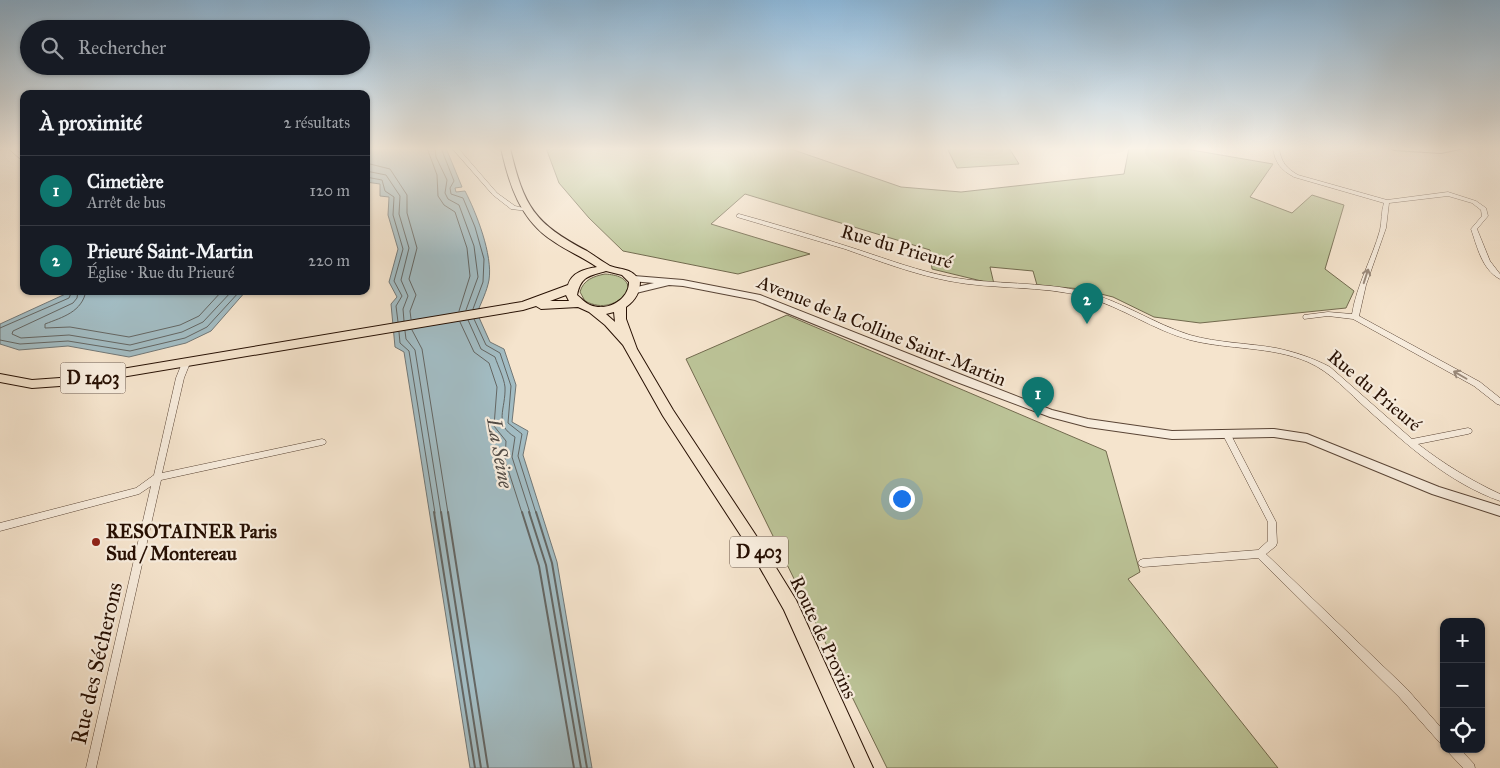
<!DOCTYPE html>
<html lang="fr">
<meta charset="utf-8">
<style>
:root{--surface:#171b24;--page:#242831;--text:#f1f3f6;--muted:#9ea1a6;--line:#363941;--accent:#0f766e}
body{margin:0;font-family:"IM FELL Great Primer",serif;background:var(--page);color:var(--text)}
.controls{position:absolute;right:15px;bottom:15px;display:grid;overflow:hidden;border-radius:10px;box-shadow:0 1px 4px #0004}
.controls button{width:45px;height:45px;display:grid;place-items:center;padding:0;border:0;border-bottom:1px solid var(--line);background:var(--surface);color:var(--text);font:25px sans-serif}
.you{position:absolute;left:901px;top:498px;width:18px;height:18px;margin:-12px;border:4px solid #fff;border-radius:50%;background:#1a73e8;box-shadow:0 0 0 8px #1a73e833}
.badge{display:grid;place-items:center;width:32px;height:32px;border-radius:50%;background:var(--accent);color:#fff;font-size:16px;font-weight:700}
.pin{position:absolute;translate:-50% -41px;filter:drop-shadow(0 1px 2px #0008)}
.pin::after{content:'';position:absolute;top:26px;width:18px;height:15px;background:inherit;clip-path:polygon(0 0,100% 0,50% 100%)}
.list{margin:0;padding:0;list-style:none}
h2{display:flex;justify-content:space-between;align-items:center;height:65px;margin:0;padding:0 20px;font-size:21px}
h2 small{font-size:16px;font-weight:400;color:var(--muted)}
.list li{display:grid;grid-template-columns:32px 1fr auto;gap:15px;align-items:center;box-sizing:border-box;height:70px;padding:0 20px;border-top:1px solid var(--line)}
.list b{display:block;font-size:19px;white-space:nowrap}
.list p{margin:0;font-size:16px;white-space:nowrap;color:var(--muted)}
.list em{font-size:16px;font-style:normal;color:var(--muted)}
.icon{flex:none;width:28px;height:28px;fill:none;stroke:currentColor;stroke-width:2;stroke-linecap:round;stroke-linejoin:round}
.map{position:relative;flex:none;width:1500px;height:768px;overflow:hidden}
.search{position:absolute;background:var(--surface);box-shadow:0 1px 4px #0004;left:20px;top:20px;width:350px;height:55px;display:flex;align-items:center;gap:12px;box-sizing:border-box;padding:0 18px;border-radius:28px;color:var(--muted);font-size:19px}
.panel{position:absolute;background:var(--surface);box-shadow:0 1px 4px #0004;left:20px;top:90px;width:350px;height:205px;border-radius:10px}
.map>svg:first-child{display:block}
</style>
<div class="map">
<svg width="1500" height="768" viewBox="0 0 1500 768">
<rect width="100%" height="100%" fill="#f5e4cd"/>
<filter id="stains"><feTurbulence type="fractalNoise" baseFrequency=".004" numOctaves="4"/><feColorMatrix values="0 0 0 0 .2 0 0 0 0 .09 0 0 0 0 .02 0 0 0 .5 -.17"/></filter>
<radialGradient id="worn" r=".72"><stop offset=".6" stop-color="#630" stop-opacity="0"/><stop offset="1" stop-color="#630" stop-opacity=".3"/></radialGradient>
<g fill="#bcc498" stroke="#726a4e">
<path d="M546 148H788L901 187 961 192 1124 174 1129 148H1180L1273 164 1250 197 1292 213 1312 195 1344 205 1325 269 1354 291 1346 308 1200 323 1154 317 1113 297 1081 289 1037 285 1033 271 990 267 994 284 932 269 930 250 745 194 711 224 810 254 738 274 623 251 589 218 559 183Z"/>
<path d="M947 148H1009L1019 164 957 168Z"/>
<path d="M605 274C617 275 628 277 629 291 617 305 602 310 585 301L580 292C583 280 594 276 605 274Z"/>
<path d="M787 315 1106 451 1140 572 1128 579 1278 768H887L686 359Z"/>
</g>
<g fill="#a2bcc3" stroke="#717776">
<path d="M366 148H446L462 187 455 188 456 192 465 191C476 212 493 255 489 280 487 291 481 303 477 313L490 342 504 349 516 385 512 422 528 431 523 455 557 562 592 768H470L404 352 395 347 391 304 397 297 389 282 398 249 388 215 389 197 380 196V184L366 182Z"/>
<path d="M72 291H246L211 331 186 343 129 357 68 346 19 350 0 344V324Z"/>
</g>
<g fill="none" stroke-linecap="round" stroke-linejoin="round">
<g stroke="#646663" stroke-width="1">
<path d="M427 148 437 175 438 196 444 205 455 212 467 248 470 276 459 311"/>
<path d="M435 148 436 157 447 180 445 193 448 199 459 205 474 246 478 277 466 310"/>
<path d="M441 148 454 181 450 188 451 194 463 198 475 227 484 259 483 282 473 309"/>
<path d="M366 163 390 169 407 195V213L417 248 409 279 416 295 410 311 411 319"/>
<path d="M366 171 386 175 400 196 399 214 409 248 401 280 408 296 403 309 404 321"/>
<path d="M366 177 382 180 385 191 394 197 393 215 403 249 394 281 402 296 396 306 398 322"/>
<path d="M78 291 77 298 73 303 13 331 12 334 21 338 69 335 130 345 182 332 203 322 232 291"/>
<path d="M86 291C82 312 63 317 45 324V328L70 327 129 337 180 325 199 316 222 291"/>
<path d="M474 319 486 345 500 353 511 386 508 423 522 434 518 456 536 513"/>
<path d="M468 320 481 349 495 357C498 366 504 378 505 387 506 409 493 424 515 437L512 457 530 513"/>
<path d="M460 322 474 352 489 363 497 387 494 426 506 441 505 460 522 513"/>
<path d="M0 328 69 298 72 291"/>
<path d="M412 330 422 349 448 513"/>
<path d="M405 331 406 339 415 350 441 513"/>
<path d="M399 332 400 343 409 351 435 513"/>
<path d="M0 340 20 344 68 341 130 351 185 338 207 327 240 291"/>
</g>
<g stroke="#646663" stroke-width="2">
<path d="M434 512 475 768"/>
<path d="M441 512 481 768"/>
<path d="M448 512 488 768"/>
<path d="M522 512 539 566 574 768"/>
<path d="M529 512 546 565 581 768"/>
<path d="M536 512 552 563 587 768"/>
</g>
<defs>
<g id="minor">
<path d="M0 148H4L1 150Z"/>
<path d="M8 148H14L24 157V162Z"/>
<path d="M452 148H458L497 193 515 206 528 209V211L511 209 493 195Z"/>
<path d="M1273 148H1279C1281 162 1286 168 1298 175L1387 200 1448 192 1476 201 1486 208 1488 216 1477 229 1490 261 1500 274V279C1482 270 1477 246 1471 229L1482 216 1481 210 1472 203 1448 196 1389 203 1386 228 1366 285 1359 316 1480 382 1500 398V405L1497 404 1474 386 1353 319 1328 316 1304 319 1303 317 1304 315 1328 312 1352 314C1357 284 1372 259 1380 230 1382 221 1381 212 1384 203L1294 177C1281 170 1275 163 1273 148Z"/>
<path d="M739 214C779 225 819 237 859 250 889 260 919 271 950 277 994 285 1041 281 1085 292 1122 301 1154 324 1190 335 1218 343 1248 343 1276 348 1295 352 1313 358 1330 367L1412 439 1468 428 1471 429 1472 431 1471 433 1468 434 1418 444C1444 464 1470 480 1500 494V501C1449 483 1407 445 1367 409 1349 393 1331 372 1308 362 1271 346 1229 350 1190 340 1153 330 1122 307 1086 297 1041 285 994 290 949 281 913 274 879 261 845 249 809 238 773 228 737 217V215Z"/>
<path d="M186 360 190 363 184 378 162 473 322 439 325 440 326 442 325 444 322 445 161 480 96 768H86L151 486 139 494 0 531V523L136 488 154 475 176 378 182 363Z"/>
<path d="M1227 432 1230 433 1276 522 1277 543 1276 546 1266 554 1407 689 1444 731V744L1440 743 1399 697 1258 558 1143 567 1140 566 1138 563 1140 560 1143 559 1258 550 1268 541V522L1223 435 1224 433Z"/>
<path d="M1448 749H1460L1474 764 1475 768H1463L1449 753Z"/>
</g>
<g id="tertiary">
<path d="M1391 148H1465L1441 153 1394 150Z"/>
<path d="M634 276 683 280 760 295 962 375 1052 410 1088 419 1172 431 1274 429 1307 434 1439 487 1500 506V516L1432 494 1306 442 1274 437 1172 439 1088 427 1050 417 954 381 755 300 683 286 669 285 636 293 632 290 633 288 654 283 631 281 630 279Z"/>
</g>
<path id="primary" d="M501 148H510C524 207 534 223 587 251 595 256 603 262 610 266 624 271 630 267 640 281 640 292 636 300 626 307V319L637 349 673 410 757 537 796 600 873 768H855L784 610 747 545 663 416 623 345 605 325 589 312 578 307 541 309 536 306 523 310 74 385 32 388 0 382V374L32 380 74 377 522 302 568 285C572 272 585 269 597 267 583 257 567 251 553 241 520 220 509 184 501 148ZM606 271 622 275 629 282C629 300 607 312 590 305 585 303 581 298 577 295 581 276 589 276 606 271ZM566 295 569 301H550ZM614 312 615 322 606 314Z"/>
</defs>
<use href="#minor" stroke="#5a4536" stroke-width="1"/>
<use href="#tertiary" stroke="#5a4536" stroke-width="2"/>
<use href="#primary" stroke="#271003" stroke-width="2"/>
<use href="#minor" fill="#f8edde" fill-rule="evenodd"/>
<use href="#tertiary" fill="#f8edde" fill-rule="evenodd"/>
<use href="#primary" fill="#f5e4cd" fill-rule="evenodd"/>
</g>
<defs><path id="oneway-shaft" d="M-6 0H5M1.5-3L5.5 0L1.5 3" fill="none" stroke-width="1.6" stroke-linecap="round" stroke-linejoin="round" transform="scale(1.25)"/></defs>
<g stroke="#9a8a7b">
<use href="#oneway-shaft" transform="translate(1366 276) rotate(-72)"/>
<use href="#oneway-shaft" transform="translate(1460 375) rotate(-150)"/>
</g>
<linearGradient id="sky" x2="0" y2="1"><stop stop-color="#8cb7d9"/><stop offset="0.58" stop-color="#faf3e8"/><stop offset="1" stop-color="#faf3e8" stop-opacity="0"/></linearGradient>
<rect width="1500" height="256" fill="url(#sky)"/>
<circle fill="#8f2418" stroke="#f8edde" stroke-width="2" cx="96" cy="542" r="5"/>
<g text-anchor="middle" stroke-width="4.5" stroke-linejoin="round" paint-order="stroke">
<g fill="#f8edde" stroke="#665245" stroke-width="1">
<rect x="60.5" y="362.5" width="65" height="31" rx="4"/>
<rect x="730" y="536.5" width="58" height="31" rx="4"/>
</g>
<g font-size="18" font-weight="bold" fill="#271003">
<text x="93" y="384">D 1403</text>
<text x="759" y="558">D 403</text>
</g>
<g font-size="19" fill="#271003" stroke="#f8edde">
<text transform="translate(897 246) rotate(16)" y="7">Rue du Prieuré</text>
<text transform="translate(882 330) rotate(22)" y="7">Avenue de la Colline Saint-Martin</text>
<text transform="translate(1375 390) rotate(40)" y="7">Rue du Prieuré</text>
<text transform="translate(824 637) rotate(65)" y="7">Route de Provins</text>
</g>
<g font-size="19" font-weight="bold" fill="#271003" stroke="#f8edde" text-anchor="start">
<text x="106" y="538">RESOTAINER Paris<tspan x="106" dy="22">Sud / Montereau</tspan></text>
</g>
<g font-size="20" font-style="italic" fill="#524c46" stroke="#f8edde">
<text transform="translate(500 453) rotate(80)" y="7">La Seine</text>
</g>
<g font-size="22" fill="#271003" stroke="#f8edde">
<text transform="translate(96 663) rotate(-77)" y="8">Rue des Sécherons</text>
</g>
</g>
<rect width="100%" height="100%" filter="url(#stains)"/>
<rect width="100%" height="100%" fill="url(#worn)"/>
</svg>
<div class="controls">
<button>+</button>
<button>−</button>
<button><svg class="icon" aria-label="locate" viewBox="0 0 24 24"><circle cx="12" cy="12" r="6"/><path d="M12 2v4M12 18v4M2 12h4M18 12h4"/></svg></button>
</div>
<div class="you"></div>
<div class="pin badge" style="left:1038px;top:418px">1</div>
<div class="pin badge" style="left:1087px;top:324px">2</div>
<div class="search"><svg class="icon" aria-label="search" viewBox="0 0 24 24"><circle cx="10" cy="10" r="6"/><path d="M15 15l6 6"/></svg>Rechercher</div>
<section class="panel">
<h2>À proximité<small>2 résultats</small></h2>
<ul class="list">
<li><span class="badge">1</span><div><b>Cimetière</b><p>Arrêt de bus</p></div><em>120 m</em></li>
<li><span class="badge">2</span><div><b>Prieuré Saint-Martin</b><p>Église · Rue du Prieuré</p></div><em>220 m</em></li>
</ul>
</section>
</div>
